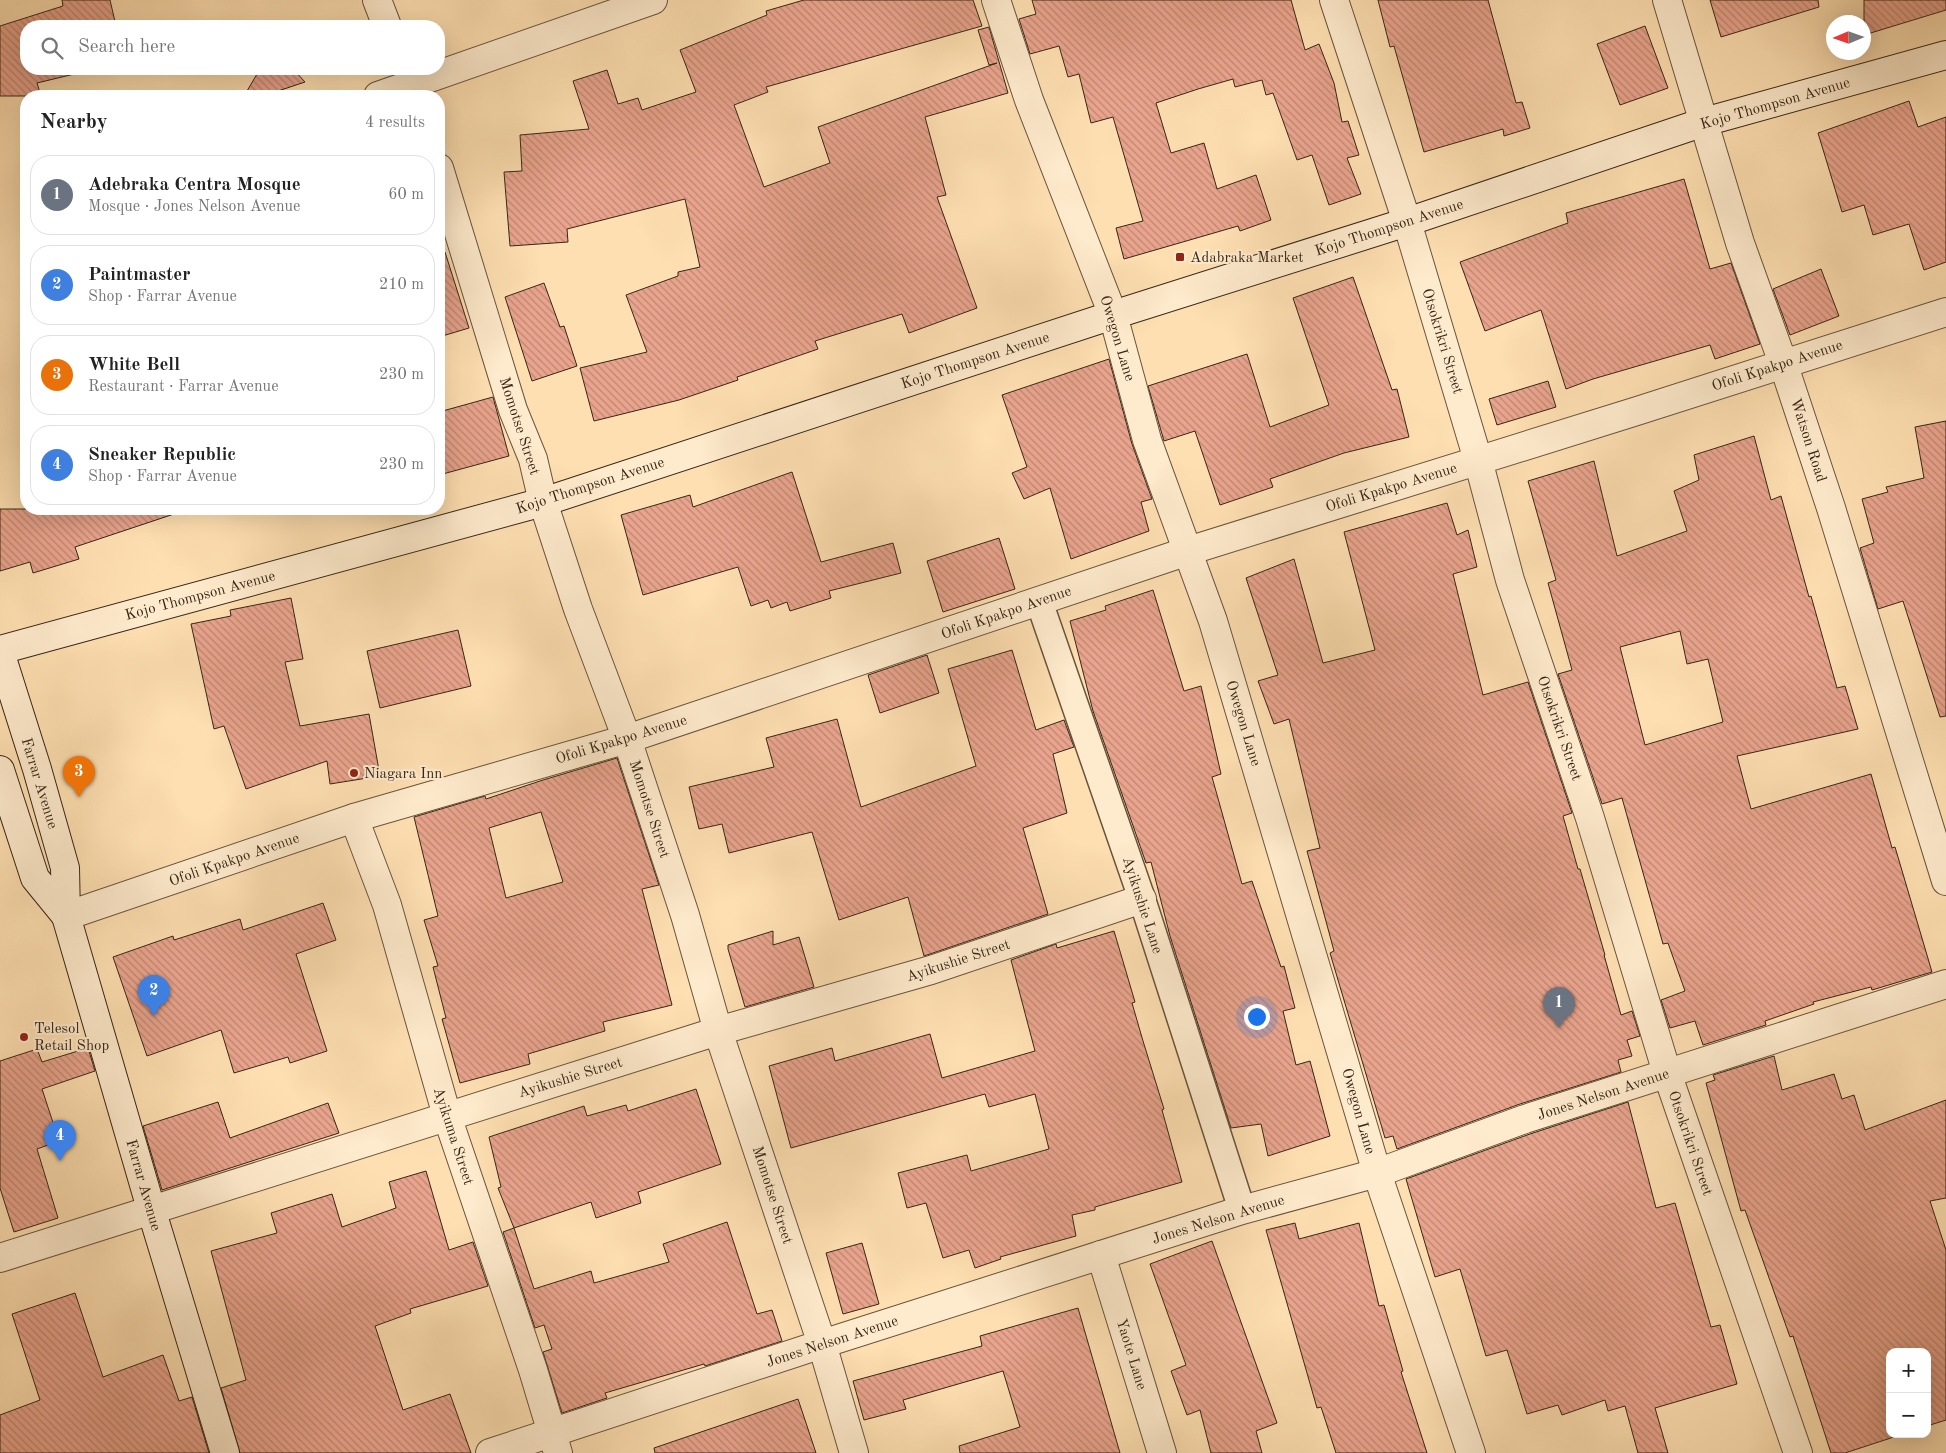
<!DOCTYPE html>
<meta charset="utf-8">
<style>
:root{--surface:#fff;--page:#f2f2f2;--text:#222;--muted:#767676;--line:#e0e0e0;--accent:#7c3aed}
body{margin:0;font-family:"Old Standard TT",serif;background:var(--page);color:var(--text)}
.controls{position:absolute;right:15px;bottom:15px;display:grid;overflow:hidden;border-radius:10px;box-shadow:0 5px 20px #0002}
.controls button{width:45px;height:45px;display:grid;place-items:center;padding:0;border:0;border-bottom:1px solid var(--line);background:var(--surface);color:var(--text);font:25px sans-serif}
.compass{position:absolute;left:1826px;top:15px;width:45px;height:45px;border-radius:50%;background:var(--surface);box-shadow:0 5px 20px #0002;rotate:268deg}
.you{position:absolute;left:1256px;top:1016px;width:18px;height:18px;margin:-12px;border:4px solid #fff;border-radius:50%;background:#1a73e8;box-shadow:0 0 0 8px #1a73e833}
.badge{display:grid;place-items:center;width:32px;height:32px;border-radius:50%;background:var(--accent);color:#fff;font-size:16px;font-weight:700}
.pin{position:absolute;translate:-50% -41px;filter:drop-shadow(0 1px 2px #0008)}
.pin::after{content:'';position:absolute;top:26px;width:18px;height:15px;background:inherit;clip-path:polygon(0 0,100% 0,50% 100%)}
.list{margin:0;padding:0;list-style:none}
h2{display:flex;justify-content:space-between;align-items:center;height:65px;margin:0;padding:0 20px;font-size:21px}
h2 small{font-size:16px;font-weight:400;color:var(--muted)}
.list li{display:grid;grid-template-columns:32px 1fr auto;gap:15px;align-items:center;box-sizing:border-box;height:80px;margin:0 10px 10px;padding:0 10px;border:1px solid var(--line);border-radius:20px}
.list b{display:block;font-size:19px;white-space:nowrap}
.list p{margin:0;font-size:16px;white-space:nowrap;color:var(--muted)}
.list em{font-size:16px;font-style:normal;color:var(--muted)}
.icon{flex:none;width:28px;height:28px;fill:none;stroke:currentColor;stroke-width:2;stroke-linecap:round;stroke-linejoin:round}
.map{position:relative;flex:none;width:1946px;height:1453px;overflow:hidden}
.search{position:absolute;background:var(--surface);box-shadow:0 5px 20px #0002;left:20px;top:20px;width:425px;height:55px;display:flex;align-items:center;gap:12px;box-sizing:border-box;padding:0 18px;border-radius:20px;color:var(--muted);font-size:19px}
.panel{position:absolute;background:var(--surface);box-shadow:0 5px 20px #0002;left:20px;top:90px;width:425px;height:425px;border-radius:20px}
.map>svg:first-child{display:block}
</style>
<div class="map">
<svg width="1946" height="1453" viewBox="0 0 1946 1453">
<defs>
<pattern id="building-back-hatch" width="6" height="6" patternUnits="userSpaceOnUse" patternTransform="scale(1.25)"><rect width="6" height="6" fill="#e9a48d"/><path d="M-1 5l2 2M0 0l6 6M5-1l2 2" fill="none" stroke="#be8572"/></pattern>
</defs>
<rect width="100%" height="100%" fill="#fedfb1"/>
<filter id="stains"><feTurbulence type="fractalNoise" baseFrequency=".004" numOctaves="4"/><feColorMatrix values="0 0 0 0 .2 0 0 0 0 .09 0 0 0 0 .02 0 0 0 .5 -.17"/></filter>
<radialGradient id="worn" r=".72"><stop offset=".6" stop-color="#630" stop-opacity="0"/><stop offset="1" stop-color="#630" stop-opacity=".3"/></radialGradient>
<g fill="url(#building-back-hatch)" stroke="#362617" fill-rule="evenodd">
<path d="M62 0H110L116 26H26V69H95L37 83 41 96H0V26L63 6Z"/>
<path d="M804 0H973L982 26 766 87 768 92 734 105 764 187 830 163 818 127 997 63 989 65 978 30 989 27 1008 93 925 117 946 195 937 197 977 308 909 333 902 314 815 341 818 349 737 377 738 380 679 400 594 421 580 368 647 352 626 295 678 276V272L700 267 685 199 567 229 568 242 510 246 504 172 522 171 520 135 589 129 573 81 607 70 618 104 638 98 642 110 696 92 680 50 767 15 766 11Z"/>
<path d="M1032 0H1291L1305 50 1319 44 1334 83 1342 122 1348 121 1359 155 1347 158 1361 194 1329 205 1312 155 1297 160 1273 93 1266 95 1262 80 1235 87 1233 79 1198 89 1156 103 1171 153 1204 143 1217 189 1256 175 1271 220 1240 231 1238 226 1124 259 1116 228 1143 221 1113 117 1091 123 1079 74 1068 77 1059 46 1030 54 1019 19 1036 14Z"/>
<path d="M1378 0H1488L1516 103 1522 102 1530 128 1504 136 1503 129 1424 152 1394 46 1390 47Z"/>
<path d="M1710 0H1818L1819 7 1721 37Z"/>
<path d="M1864 0H1946V10L1864 35Z"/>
<path d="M1645 26 1668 88 1620 105 1597 44Z"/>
<path d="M260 69H293L305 82 263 96H244Z"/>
<path d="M1909 101 1918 127 1946 117V262L1924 270 1909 224 1873 235 1864 205 1842 212 1818 133Z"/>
<path d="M1684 179 1710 269 1731 263 1760 344 1715 359 1710 345 1593 379 1566 389 1541 310 1485 331 1460 262 1568 223 1566 213Z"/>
<path d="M445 252 469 328 439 337V253Z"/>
<path d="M1821 269 1839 316 1790 335 1773 289Z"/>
<path d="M1353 277 1392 390 1397 389 1409 437 1344 453 1270 479 1273 487 1220 505 1195 431 1164 441 1148 386 1247 354 1270 427 1329 405 1293 298Z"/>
<path d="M544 283 560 327 564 326 577 366 532 381 505 297Z"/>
<path d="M1109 359 1132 444 1152 499 1141 502 1149 531 1071 559 1050 488 1024 499 1012 473 1027 467 1002 395Z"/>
<path d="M1548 381 1556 407 1497 425 1489 399Z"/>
<path d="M493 397 509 456 439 475V412Z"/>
<path d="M1946 421V716L1940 717 1903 601 1878 609 1860 548 1874 543 1862 499 1888 492 1886 487 1924 478 1915 427Z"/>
<path d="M1754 436 1771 500 1781 496 1809 597 1811 596 1837 688 1845 686 1858 729 1737 756 1751 809 1871 774 1892 848 1895 847 1932 972 1872 990 1871 987 1813 1002 1814 1004 1765 1021 1766 1025 1703 1045 1695 1021 1670 1028 1661 1000 1685 991 1668 943 1663 944 1622 798 1602 804 1558 674 1572 670 1548 583 1556 580 1528 481 1594 461 1617 556 1687 531 1674 491 1699 480 1694 455ZM1680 631 1687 664 1708 659 1723 722 1645 745 1620 647Z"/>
<path d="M792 472 821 562 893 543 901 573 829 591 831 598 790 611 787 602 771 608 768 600 751 606 738 567 643 595 621 515 690 495 693 507Z"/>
<path d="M1447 503 1457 535 1468 530 1477 567 1453 574 1483 695 1528 682 1572 813 1563 816 1578 869H1580L1605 955H1604L1621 1015 1632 1011 1640 1036 1627 1040 1632 1056 1618 1060 1621 1072 1520 1104 1397 1149 1393 1136 1385 1138 1330 953 1334 951 1307 851 1320 848 1289 719 1274 724 1258 681 1278 675 1246 578 1294 559 1323 663 1375 650 1344 532Z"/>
<path d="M0 509H173L174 514 75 547 79 559 33 573 30 562 0 571Z"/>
<path d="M999 538 1015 589 943 612 927 561Z"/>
<path d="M1153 590 1184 691 1201 686 1221 774 1212 777 1242 884 1252 881 1281 967 1284 966 1295 1008 1283 1011 1296 1065 1310 1061 1330 1136 1268 1156 1261 1124 1231 1128 1170 936 1151 862 1146 863 1093 711 1070 621 1106 610 1105 606Z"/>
<path d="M291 598 303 659 285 662 300 726 369 714 380 776 330 784 327 761 246 789 224 726 214 729 191 624 231 616 230 610Z"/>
<path d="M458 630 471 686 380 708 367 651Z"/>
<path d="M1012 650 1036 730 1064 720 1074 747 1053 754 1067 813 1023 828 1048 914 924 956 908 897 839 920 812 832 729 853 722 824 699 829 689 787 774 767 766 738 837 719 861 807 976 766 948 669Z"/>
<path d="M927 655 939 693 880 713 868 675Z"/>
<path d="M617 758 659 885 642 889 672 1005 603 1022 605 1031 528 1054 530 1064 460 1083 442 1019 446 1018 433 967 438 966 424 920 438 916 414 817 485 796 486 799 543 780ZM541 812 563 882 506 898 489 828Z"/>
<path d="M323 903 336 940 296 954 327 1051 290 1063 288 1057 234 1073 221 1030 147 1056 113 957 173 936 174 940 240 919 243 930Z"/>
<path d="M773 931V945L799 937 814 987 745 1007 728 949V945Z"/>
<path d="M1114 931 1135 1002 1132 1003 1143 1041 1164 1109 1162 1110 1182 1182 1095 1207V1210L1072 1215 1076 1236 1000 1257 1001 1259 975 1268 969 1250 943 1258 926 1203 907 1208 898 1173 967 1155 971 1171 1049 1149 1035 1094 989 1107 985 1094 791 1148 769 1066 832 1048 835 1061 930 1034 942 1078 1035 1051 1011 960 1056 944 1057 948Z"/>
<path d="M88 1048 95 1071 42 1089 59 1141 37 1149 58 1218 14 1232 0 1188V1061L37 1049 42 1062Z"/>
<path d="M1774 1056 1782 1090 1834 1074 1842 1099 1854 1095 1865 1130 1946 1100V1198L1930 1201 1946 1250V1420L1927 1426V1352H1890V1434H1903L1845 1453H1831L1793 1336 1790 1337 1745 1210 1741 1211 1706 1083 1715 1080 1713 1075Z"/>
<path d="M696 1089 721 1164 638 1192 641 1203 596 1218 591 1202 514 1228 498 1188 501 1187 489 1137 584 1106 587 1116 626 1105 628 1111Z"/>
<path d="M218 1102 230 1138 328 1103 339 1133 162 1190 143 1126Z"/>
<path d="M1628 1102 1656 1208 1675 1203 1711 1327 1720 1325 1737 1384 1655 1408 1668 1453H1638L1625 1406 1608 1411 1605 1400 1562 1415 1558 1405 1527 1414 1507 1350 1486 1356 1460 1269 1435 1277 1406 1179 1530 1134Z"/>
<path d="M426 1171 449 1250 473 1242 488 1286 410 1309 411 1313 375 1326 403 1410 450 1394 471 1453H240L221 1388 246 1380 211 1251 277 1233 271 1213 332 1194 342 1227 396 1208 389 1182Z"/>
<path d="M727 1222 757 1314 772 1310 782 1341 705 1366 704 1364 605 1393 607 1398 562 1413 543 1352 552 1349 544 1325 535 1328 503 1232 514 1228 534 1289 591 1271 594 1283 669 1262 663 1244Z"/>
<path d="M1295 1223 1299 1239 1359 1223 1379 1306 1384 1305 1403 1371 1401 1372 1427 1453H1336L1321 1407 1317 1408 1266 1230Z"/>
<path d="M1212 1241 1277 1423 1256 1431 1262 1453H1211L1200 1410 1187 1415 1171 1371 1186 1365 1150 1264Z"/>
<path d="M862 1243 879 1304 843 1314 826 1253Z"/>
<path d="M75 1293 103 1377 163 1355 179 1401 192 1397 209 1453H0V1415L40 1400 12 1314Z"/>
<path d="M1078 1308 1120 1453H960L959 1446 1020 1427 1003 1371 903 1400 906 1409 864 1420 853 1381 982 1346 980 1336Z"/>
<path d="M798 1399 816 1453H655L654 1448Z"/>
</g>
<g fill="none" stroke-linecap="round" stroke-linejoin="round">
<defs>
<path id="pedestrian" d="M1039 601 1142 899 1242 1210"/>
<g id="minor">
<path d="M377 0 387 26"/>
<path d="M996 0 1029 100 1113 315 1147 440 1213 621 1377 1173 1471 1453"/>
<path d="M1334 0 1407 222 1478 460 1510 580 1590 818 1667 1073 1798 1453"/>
<path d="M1667 0 1740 243 1783 363 1831 508 1946 881"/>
<path d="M378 96 653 0"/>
<path d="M439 168 513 410 533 459 543 502 578 609 627 739 685 915 718 1031 822 1344 854 1453"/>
<path d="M354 818 387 905 447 1116 533 1370 558 1453"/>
<path d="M66 916 354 818 627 739 1188 551 1637 411 1946 312"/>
<path d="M1101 1255 1162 1453"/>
<path d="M0 1258 718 1031 931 970 1142 899"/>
<path d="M490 1453 822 1344 1242 1210 1377 1173 1525 1119 1946 984"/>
</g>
<g id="secondary">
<path d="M0 650 543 502 1113 315 1407 222 1704 122 1946 55"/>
<path d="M0 652 37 769 65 868 66 916 152 1212 225 1453"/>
<path d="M0 770 35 878 66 916"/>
</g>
</defs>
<use href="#pedestrian" stroke="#68543e" stroke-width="29"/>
<use href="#minor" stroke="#68543e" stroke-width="30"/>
<use href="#secondary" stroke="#362617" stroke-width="30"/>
<use href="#pedestrian" stroke="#feeacc" stroke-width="26"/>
<use href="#minor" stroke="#feeacc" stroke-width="28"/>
<use href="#secondary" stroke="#feeacc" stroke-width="28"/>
</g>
<g fill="#8f2418" stroke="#feeacc" stroke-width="2">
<rect x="1175" y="252" width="10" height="10" rx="2.5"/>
<circle cx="354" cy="773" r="5"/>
<circle cx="24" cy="1037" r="5"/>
</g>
<g text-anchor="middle" stroke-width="4" stroke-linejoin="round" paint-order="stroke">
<g font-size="15" fill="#362617" stroke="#feeacc">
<text transform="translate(1775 103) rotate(-16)" y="5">Kojo Thompson Avenue</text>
<text transform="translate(1389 227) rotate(-18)" y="5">Kojo Thompson Avenue</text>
<text transform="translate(1118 338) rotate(73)" y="5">Owegon Lane</text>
<text transform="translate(1443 341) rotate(73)" y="5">Otsokrikri Street</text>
<text transform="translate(975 360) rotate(-18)" y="5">Kojo Thompson Avenue</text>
<text transform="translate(1777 365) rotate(-18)" y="5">Ofoli Kpakpo Avenue</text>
<text transform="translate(520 426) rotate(72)" y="5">Momotse Street</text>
<text transform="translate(1809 440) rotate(72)" y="5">Watson Road</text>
<text transform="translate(590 485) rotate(-18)" y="5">Kojo Thompson Avenue</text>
<text transform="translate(1391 487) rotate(-17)" y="5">Ofoli Kpakpo Avenue</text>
<text transform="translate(200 595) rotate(-15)" y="5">Kojo Thompson Avenue</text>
<text transform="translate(1006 612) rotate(-19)" y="5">Ofoli Kpakpo Avenue</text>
<text transform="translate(1244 723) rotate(73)" y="5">Owegon Lane</text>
<text transform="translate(1560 728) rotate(71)" y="5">Otsokrikri Street</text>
<text transform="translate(621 739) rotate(-17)" y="5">Ofoli Kpakpo Avenue</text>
<text transform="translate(40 783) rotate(73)" y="5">Farrar Avenue</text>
<text transform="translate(650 809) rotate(72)" y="5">Momotse Street</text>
<text transform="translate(234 859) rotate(-19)" y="5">Ofoli Kpakpo Avenue</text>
<text transform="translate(1143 905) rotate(72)" y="5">Ayikushie Lane</text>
<text transform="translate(958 960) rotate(-18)" y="5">Ayikushie Street</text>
<text transform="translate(570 1077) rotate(-17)" y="5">Ayikushie Street</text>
<text transform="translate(1603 1094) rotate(-18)" y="5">Jones Nelson Avenue</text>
<text transform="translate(1359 1111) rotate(74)" y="5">Owegon Lane</text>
<text transform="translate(454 1136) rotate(72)" y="5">Ayikuma Street</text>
<text transform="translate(1691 1143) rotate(71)" y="5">Otsokrikri Street</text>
<text transform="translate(144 1185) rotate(74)" y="5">Farrar Avenue</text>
<text transform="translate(773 1195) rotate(72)" y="5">Momotse Street</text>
<text transform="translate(1218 1219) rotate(-17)" y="5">Jones Nelson Avenue</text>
<text transform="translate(832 1341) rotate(-18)" y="5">Jones Nelson Avenue</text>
<text transform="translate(1132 1354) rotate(73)" y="5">Yaote Lane</text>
</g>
<g font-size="15" fill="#362617" stroke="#feeacc" text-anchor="start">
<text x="1190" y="262">Adabraka Market</text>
<text x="364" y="778">Niagara Inn</text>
<text x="34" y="1033">Telesol<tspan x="34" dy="17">Retail Shop</tspan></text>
</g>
</g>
<rect width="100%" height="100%" filter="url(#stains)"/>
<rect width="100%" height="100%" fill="url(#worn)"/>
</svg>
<div class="controls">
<button>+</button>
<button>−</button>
</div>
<svg class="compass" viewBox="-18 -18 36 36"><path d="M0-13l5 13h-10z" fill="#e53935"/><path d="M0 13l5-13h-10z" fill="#767676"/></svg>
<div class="you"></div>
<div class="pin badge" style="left:1559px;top:1028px;background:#6b7280">1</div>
<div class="pin badge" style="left:154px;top:1016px;background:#3f7fe0">2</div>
<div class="pin badge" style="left:79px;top:797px;background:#e8710a">3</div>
<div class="pin badge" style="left:60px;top:1161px;background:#3f7fe0">4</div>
<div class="search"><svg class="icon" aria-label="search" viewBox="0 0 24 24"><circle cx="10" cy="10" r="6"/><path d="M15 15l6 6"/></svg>Search here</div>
<section class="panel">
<h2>Nearby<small>4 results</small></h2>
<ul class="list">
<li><span class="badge" style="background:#6b7280">1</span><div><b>Adebraka Centra Mosque</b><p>Mosque · Jones Nelson Avenue</p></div><em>60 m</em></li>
<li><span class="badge" style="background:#3f7fe0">2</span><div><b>Paintmaster</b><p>Shop · Farrar Avenue</p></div><em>210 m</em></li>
<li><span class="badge" style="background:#e8710a">3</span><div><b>White Bell</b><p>Restaurant · Farrar Avenue</p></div><em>230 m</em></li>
<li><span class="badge" style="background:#3f7fe0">4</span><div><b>Sneaker Republic</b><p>Shop · Farrar Avenue</p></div><em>230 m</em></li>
</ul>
</section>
</div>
